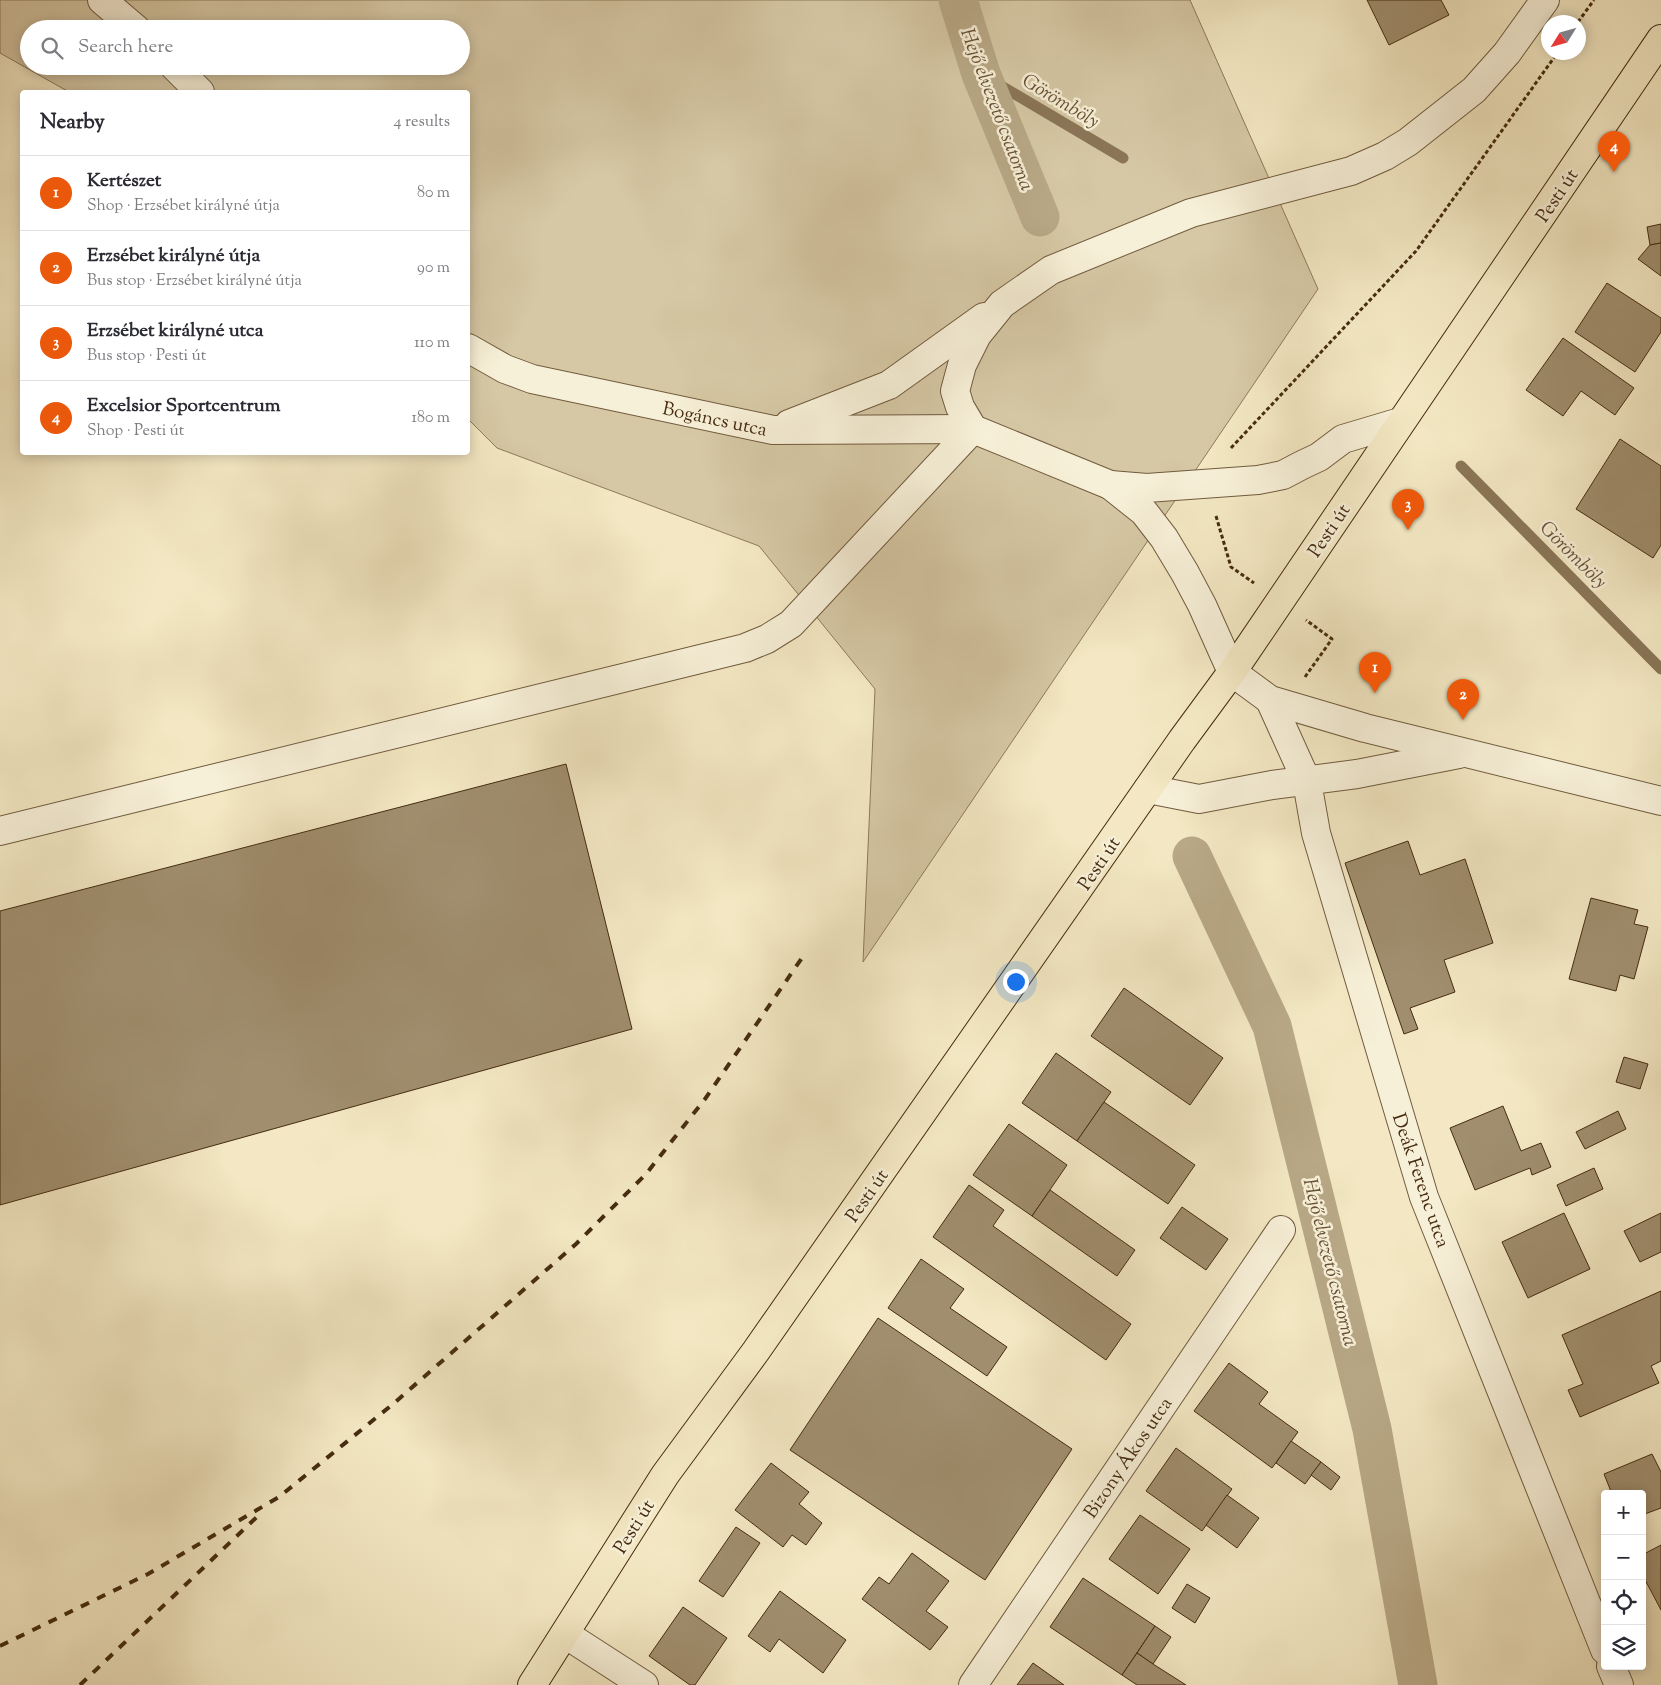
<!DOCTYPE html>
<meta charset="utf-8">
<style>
:root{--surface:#fff;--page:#f2f2f3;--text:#2b2b33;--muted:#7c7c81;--line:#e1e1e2;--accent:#ea580c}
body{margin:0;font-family:"Sorts Mill Goudy",serif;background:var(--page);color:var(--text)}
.controls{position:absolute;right:15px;bottom:15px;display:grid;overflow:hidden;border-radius:5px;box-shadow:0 2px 12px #0003}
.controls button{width:45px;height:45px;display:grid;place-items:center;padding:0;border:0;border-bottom:1px solid var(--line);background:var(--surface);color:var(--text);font:25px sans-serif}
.compass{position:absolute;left:1541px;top:15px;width:45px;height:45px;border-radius:50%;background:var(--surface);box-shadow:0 2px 12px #0003;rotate:233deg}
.you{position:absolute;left:1015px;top:981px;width:18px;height:18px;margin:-12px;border:4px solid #fff;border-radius:50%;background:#1a73e8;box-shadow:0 0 0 8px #1a73e833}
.badge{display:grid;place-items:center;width:32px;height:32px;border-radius:50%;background:var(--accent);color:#fff;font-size:16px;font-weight:700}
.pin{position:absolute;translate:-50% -41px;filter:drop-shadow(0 1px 2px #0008)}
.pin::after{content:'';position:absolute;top:26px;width:18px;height:15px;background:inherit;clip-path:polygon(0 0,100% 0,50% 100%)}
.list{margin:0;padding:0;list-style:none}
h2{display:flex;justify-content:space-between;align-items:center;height:65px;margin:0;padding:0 20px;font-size:21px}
h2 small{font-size:16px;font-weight:400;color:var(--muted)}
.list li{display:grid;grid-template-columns:32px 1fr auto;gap:15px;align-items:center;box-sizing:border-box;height:75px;padding:0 20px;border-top:1px solid var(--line)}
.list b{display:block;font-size:19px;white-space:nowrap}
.list p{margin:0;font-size:16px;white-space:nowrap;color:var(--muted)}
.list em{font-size:16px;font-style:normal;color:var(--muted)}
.icon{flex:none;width:28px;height:28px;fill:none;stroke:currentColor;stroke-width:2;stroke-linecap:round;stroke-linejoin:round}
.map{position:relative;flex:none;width:1661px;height:1685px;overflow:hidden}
.search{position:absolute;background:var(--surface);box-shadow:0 2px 12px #0003;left:20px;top:20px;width:450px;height:55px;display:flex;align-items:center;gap:12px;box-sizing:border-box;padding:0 18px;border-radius:28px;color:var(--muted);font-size:19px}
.panel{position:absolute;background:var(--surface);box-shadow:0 2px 12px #0003;left:20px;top:90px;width:450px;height:365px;border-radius:5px}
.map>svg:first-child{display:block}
</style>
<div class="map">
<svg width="1661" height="1685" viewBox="0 0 1661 1685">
<rect width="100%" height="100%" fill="#f3e8c3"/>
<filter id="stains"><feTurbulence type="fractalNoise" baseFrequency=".004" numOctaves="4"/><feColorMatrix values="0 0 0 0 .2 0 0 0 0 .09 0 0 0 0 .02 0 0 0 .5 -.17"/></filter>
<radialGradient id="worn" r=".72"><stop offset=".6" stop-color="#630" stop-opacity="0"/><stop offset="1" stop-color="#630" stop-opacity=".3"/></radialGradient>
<path fill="#d6c8a5" stroke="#8e7a5b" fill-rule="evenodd" d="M0 0H1190L1318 289 863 962 875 689 759 546 497 448 468 419V92H69L0 53ZM29 29H461V66H29Z"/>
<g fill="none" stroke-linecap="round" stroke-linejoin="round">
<g stroke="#8a7657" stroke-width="11">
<path d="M981 74 1123 158"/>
<path d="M1461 466 1661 669"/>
</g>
<g stroke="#b8a886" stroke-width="39">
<path d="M958 0 981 74 1040 217"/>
<path d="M1192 856 1272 1026 1372 1429 1418 1685"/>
</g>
</g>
<g fill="#a08e6e" stroke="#462c11">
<path d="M1367 0H1441L1449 15 1389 45Z"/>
<path d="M1661 224V243L1650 245 1647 227Z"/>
<path d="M1661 243V276L1638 259 1650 245Z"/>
<path d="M1607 283 1661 318V332L1635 372 1575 332Z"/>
<path d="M1563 338 1634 388 1615 415 1581 391 1563 416 1526 390Z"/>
<path d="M1620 439 1661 466V545L1653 558 1576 509Z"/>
<path d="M566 764 632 1029 0 1205V911Z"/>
<path d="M1408 841 1420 875 1465 859 1493 943 1444 960 1455 992 1410 1008 1418 1029 1404 1034 1345 863Z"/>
<path d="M1591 898 1638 910 1634 924 1648 927 1634 979 1620 975 1616 991 1569 979Z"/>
<path d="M1124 988 1223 1058 1190 1105 1091 1036Z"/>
<path d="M1056 1053 1111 1092 1077 1141 1022 1103Z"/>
<path d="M1624 1057 1648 1064 1640 1089 1616 1082Z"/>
<path d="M1104 1102 1195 1165 1168 1204 1077 1141Z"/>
<path d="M1503 1106 1521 1151 1541 1143 1551 1167 1532 1175 1530 1168 1475 1190 1450 1128Z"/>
<path d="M1618 1111 1626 1129 1585 1149 1576 1132Z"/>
<path d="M1009 1124 1067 1165 1032 1216 973 1175Z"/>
<path d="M1594 1168 1603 1189 1566 1206 1557 1185Z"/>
<path d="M969 1185 1004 1210 993 1226 1131 1324 1106 1360 933 1237Z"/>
<path d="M1050 1190 1135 1250 1117 1276 1032 1216Z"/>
<path d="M1182 1207 1228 1239 1206 1270 1160 1238Z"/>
<path d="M1564 1213 1590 1269 1528 1298 1502 1242Z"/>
<path d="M1661 1213V1252L1640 1262 1624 1231Z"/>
<path d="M921 1259 964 1289 950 1308 1007 1347 987 1376 888 1308Z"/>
<path d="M1661 1291V1361L1651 1366 1659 1383 1580 1417 1568 1390 1583 1384 1562 1335Z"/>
<path d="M878 1318 1072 1449 985 1580 790 1450Z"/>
<path d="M1229 1363 1268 1392 1259 1404 1298 1432 1272 1468 1194 1411Z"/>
<path d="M1291 1441 1321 1462 1305 1484 1276 1463Z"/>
<path d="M1176 1448 1232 1489 1202 1531 1146 1491Z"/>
<path d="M1652 1454 1661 1472V1508L1642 1515V1494H1612L1604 1474Z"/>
<path d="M1321 1462 1340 1477 1331 1490 1311 1475Z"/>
<path d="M771 1463 809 1492 799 1504 822 1523 806 1545 792 1535 783 1547 735 1510Z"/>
<path d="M1227 1495 1259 1518 1237 1548 1206 1525Z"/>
<path d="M1140 1515 1190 1549 1158 1594 1109 1559Z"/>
<path d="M736 1527 760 1543 723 1597 699 1581Z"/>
<path d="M1661 1545V1610L1642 1574V1555Z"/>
<path d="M912 1553 949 1581 926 1611 948 1627 930 1650 862 1599 879 1577 889 1584Z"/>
<path d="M1083 1578 1155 1626 1122 1675 1050 1627Z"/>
<path d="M1187 1584 1210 1598 1195 1623 1172 1608Z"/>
<path d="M780 1591 846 1640 823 1673 779 1639 770 1652 748 1636Z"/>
<path d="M683 1607 727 1638 695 1685H690L649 1656Z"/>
<path d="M1155 1626 1171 1637 1153 1664 1137 1653Z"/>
<path d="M1137 1653 1153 1664 1186 1685H1137L1122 1675Z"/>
<path d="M1033 1663 1064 1685H1017Z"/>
</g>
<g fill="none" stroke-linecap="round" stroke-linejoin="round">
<defs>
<g id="minor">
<path d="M102 0 136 29"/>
<path d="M1545 0 1507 53 1474 90 1408 142 1385 156 1351 171 1191 213 1051 270 1002 304 977 335 962 365 955 391 960 407 973 429 1110 485 1144 512 1164 538 1185 573 1202 605 1232 672 1270 700 1365 728 1661 801"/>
<path d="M174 66 200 92"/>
<path d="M468 348 505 369 532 379 773 430 973 429"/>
<path d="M789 424 889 385 984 317"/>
<path d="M1110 485 1147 488 1258 480 1283 475 1302 465 1319 457 1343 439 1400 422"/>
<path d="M1270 700 1307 782 1316 833 1424 1197 1605 1650"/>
<path d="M1148 789 1199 799 1272 785 1357 774 1459 754"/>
<path d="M0 831 745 648 767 639 791 624 973 429"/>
<path d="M565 1634 644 1685"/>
<path d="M1611 1666 1619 1685"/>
<path d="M973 1685 1281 1230"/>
</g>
<path id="major" d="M532 1685 665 1475 756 1351 1182 740 1232 672 1661 39"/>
</defs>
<use href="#minor" stroke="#715b3e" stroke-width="30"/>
<use href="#major" stroke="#462c11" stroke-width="30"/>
<g stroke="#462c11" stroke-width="3" stroke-dasharray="4 2.5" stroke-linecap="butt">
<path d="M1578 22 1594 0"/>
<path d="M1231 448 1416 251 1558 52"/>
<path d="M1216 516 1231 567 1254 583"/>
<path d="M1305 677 1332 639 1306 620"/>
</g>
<use href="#minor" stroke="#f7f0d8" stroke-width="28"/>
<use href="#major" stroke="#f3e8c3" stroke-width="28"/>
<g stroke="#462c11" stroke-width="4" stroke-dasharray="9 9" stroke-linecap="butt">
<path d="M0 1646 148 1574 279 1497 393 1404 576 1244 646 1174 705 1099 806 952"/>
<path d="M80 1685 261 1513"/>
</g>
</g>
<g text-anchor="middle" stroke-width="5" stroke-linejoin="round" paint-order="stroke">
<g font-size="19" fill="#462c11" stroke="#f7f0d8">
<text transform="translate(1556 195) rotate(-56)" y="7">Pesti út</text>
<text transform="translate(715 418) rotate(12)" y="7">Bogáncs utca</text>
<text transform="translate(1328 530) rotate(-56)" y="7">Pesti út</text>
<text transform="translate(1098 863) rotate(-56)" y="7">Pesti út</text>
<text transform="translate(1422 1180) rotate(71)" y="7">Deák Ferenc utca</text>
<text transform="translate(866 1195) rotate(-55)" y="7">Pesti út</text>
<text transform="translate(1127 1457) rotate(-56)" y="7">Bizony Ákos utca</text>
<text transform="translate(633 1526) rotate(-58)" y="7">Pesti út</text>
</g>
<g font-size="20" font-style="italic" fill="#685134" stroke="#f7f0d8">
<text transform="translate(1061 100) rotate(31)" y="7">Görömböly</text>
<text transform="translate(998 109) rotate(69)" y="7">Hejő elvezető csatorna</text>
<text transform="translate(1574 554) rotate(45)" y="7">Görömböly</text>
<text transform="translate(1331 1262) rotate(76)" y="7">Hejő elvezető csatorna</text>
</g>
</g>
<rect width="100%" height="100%" filter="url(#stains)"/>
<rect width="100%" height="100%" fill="url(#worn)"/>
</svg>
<div class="controls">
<button>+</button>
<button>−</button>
<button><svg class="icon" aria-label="locate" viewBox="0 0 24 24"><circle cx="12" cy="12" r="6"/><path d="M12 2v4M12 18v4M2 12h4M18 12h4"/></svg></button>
<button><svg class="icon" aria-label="layers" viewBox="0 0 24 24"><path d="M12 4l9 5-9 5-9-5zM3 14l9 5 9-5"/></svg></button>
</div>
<svg class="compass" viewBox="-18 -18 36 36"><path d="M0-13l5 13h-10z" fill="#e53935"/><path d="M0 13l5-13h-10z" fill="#7c7c81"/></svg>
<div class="you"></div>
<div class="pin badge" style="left:1375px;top:693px">1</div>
<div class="pin badge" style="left:1463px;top:720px">2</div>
<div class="pin badge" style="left:1408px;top:530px">3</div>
<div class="pin badge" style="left:1614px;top:172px">4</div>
<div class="search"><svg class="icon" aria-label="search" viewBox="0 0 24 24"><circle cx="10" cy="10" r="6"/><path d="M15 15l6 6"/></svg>Search here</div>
<section class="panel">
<h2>Nearby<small>4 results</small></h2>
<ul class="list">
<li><span class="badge">1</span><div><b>Kertészet</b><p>Shop · Erzsébet királyné útja</p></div><em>80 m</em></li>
<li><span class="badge">2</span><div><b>Erzsébet királyné útja</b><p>Bus stop · Erzsébet királyné útja</p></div><em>90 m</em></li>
<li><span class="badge">3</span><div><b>Erzsébet királyné utca</b><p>Bus stop · Pesti út</p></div><em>110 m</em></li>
<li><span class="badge">4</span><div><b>Excelsior Sportcentrum</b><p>Shop · Pesti út</p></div><em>180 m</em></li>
</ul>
</section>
</div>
